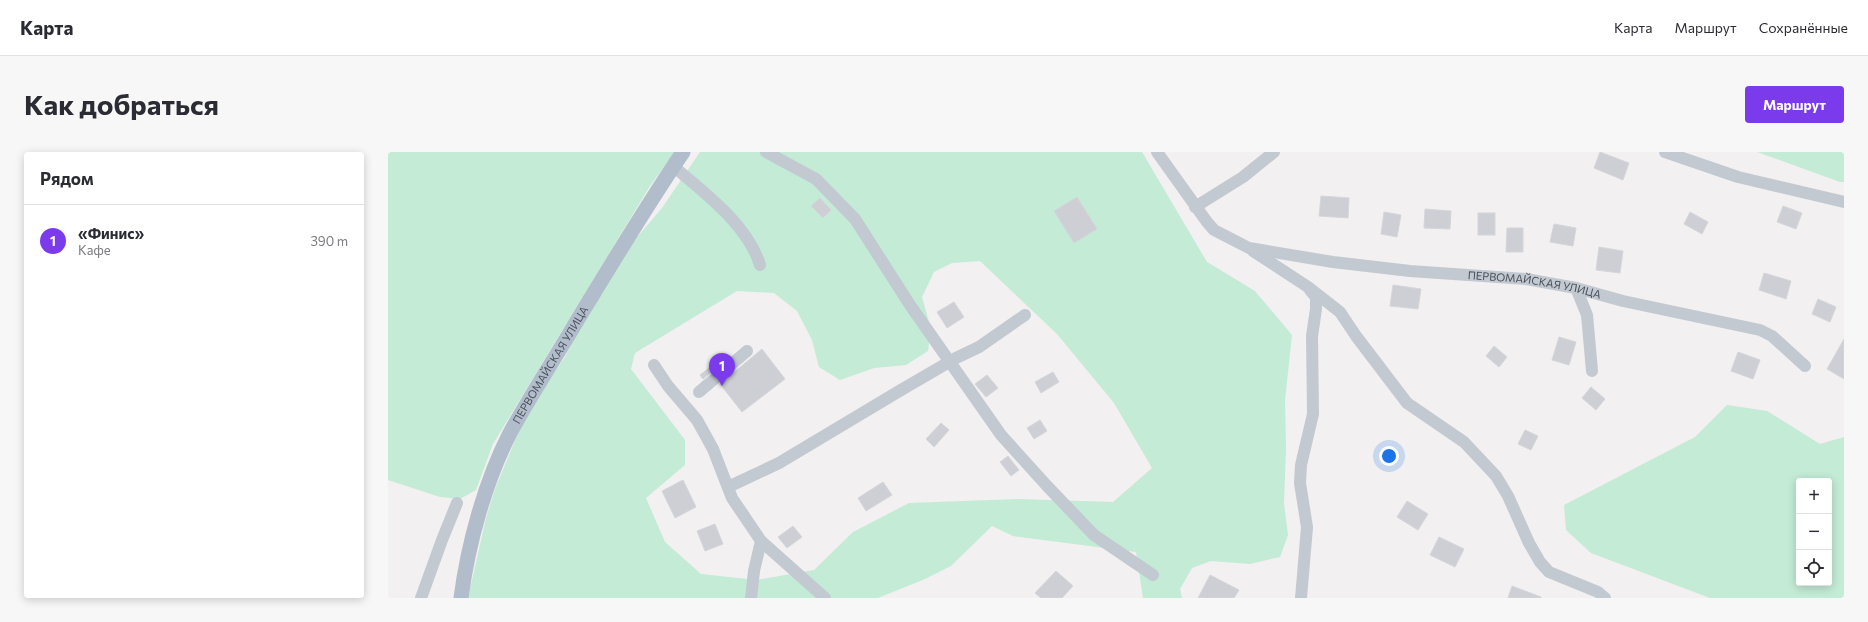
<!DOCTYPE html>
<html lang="ru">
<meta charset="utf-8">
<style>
:root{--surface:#fff;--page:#f7f7f7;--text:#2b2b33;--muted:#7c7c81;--line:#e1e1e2;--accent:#7c3aed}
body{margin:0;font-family:Commissioner,sans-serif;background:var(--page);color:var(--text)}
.controls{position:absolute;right:12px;bottom:12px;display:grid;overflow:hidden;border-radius:4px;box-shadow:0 2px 10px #0003}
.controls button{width:36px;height:36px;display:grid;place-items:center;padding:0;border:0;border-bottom:1px solid var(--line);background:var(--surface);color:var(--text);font:20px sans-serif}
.you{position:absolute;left:1001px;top:304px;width:14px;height:14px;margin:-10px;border:3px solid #fff;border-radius:50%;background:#1a73e8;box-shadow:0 0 0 6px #1a73e833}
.badge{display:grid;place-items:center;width:26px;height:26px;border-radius:50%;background:var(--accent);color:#fff;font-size:13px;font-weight:700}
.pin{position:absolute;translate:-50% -33px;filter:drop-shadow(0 1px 2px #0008)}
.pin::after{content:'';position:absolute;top:21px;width:14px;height:12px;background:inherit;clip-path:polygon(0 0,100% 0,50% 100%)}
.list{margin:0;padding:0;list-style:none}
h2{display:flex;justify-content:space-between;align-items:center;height:52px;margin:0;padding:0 16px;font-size:17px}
h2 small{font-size:13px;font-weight:400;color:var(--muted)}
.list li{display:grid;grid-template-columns:26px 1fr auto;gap:12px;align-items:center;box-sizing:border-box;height:72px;padding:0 16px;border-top:1px solid var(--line)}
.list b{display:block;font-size:15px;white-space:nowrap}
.list p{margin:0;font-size:13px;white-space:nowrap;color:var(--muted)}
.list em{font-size:13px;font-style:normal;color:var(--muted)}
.icon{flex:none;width:22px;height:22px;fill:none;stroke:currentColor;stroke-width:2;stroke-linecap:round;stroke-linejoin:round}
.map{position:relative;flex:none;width:1456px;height:446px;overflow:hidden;border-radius:4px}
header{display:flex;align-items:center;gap:24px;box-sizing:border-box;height:56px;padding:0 20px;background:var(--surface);border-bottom:1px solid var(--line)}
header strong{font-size:19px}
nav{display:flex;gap:22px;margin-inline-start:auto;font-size:14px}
.intro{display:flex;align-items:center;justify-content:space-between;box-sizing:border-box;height:96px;padding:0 24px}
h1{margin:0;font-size:28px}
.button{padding:10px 18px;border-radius:4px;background:var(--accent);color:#fff;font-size:14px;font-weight:700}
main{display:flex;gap:24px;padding:0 24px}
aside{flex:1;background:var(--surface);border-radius:4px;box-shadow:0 2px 10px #0003}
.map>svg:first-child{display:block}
</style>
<header>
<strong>Карта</strong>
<nav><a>Карта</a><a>Маршрут</a><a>Сохранённые</a></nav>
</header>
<div class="intro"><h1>Как добраться</h1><a class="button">Маршрут</a></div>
<main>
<aside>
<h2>Рядом<small></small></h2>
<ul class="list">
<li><span class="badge">1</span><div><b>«Финис»</b><p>Кафе</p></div><em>390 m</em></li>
</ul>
</aside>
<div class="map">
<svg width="1456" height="446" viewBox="0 0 1456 446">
<rect width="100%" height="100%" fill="#f2f0f0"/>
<g fill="#c3ebd6" fill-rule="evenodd">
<path d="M0 0H287L262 34 105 292 88 338 72 347 52 345 0 328Z"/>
<path d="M312 0H754L819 110 867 139 904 183 897 248 898 295 896 352 900 383 892 405 862 412 823 409 804 416 792 437 794 446H755L748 400 625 384 604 374 563 414 537 427 490 446H80L98 366 107 337 131 279 151 242 177 205 207 146 244 91 274 56ZM592 109 669 182 726 251 764 316 725 350 630 347 521 351 465 380 426 418 369 428 313 422 277 390 258 346 297 313V288L243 217 247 201 349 139 386 141 409 159 424 188 431 215 452 228 486 216 518 213 540 199 543 177 534 145 546 120 564 111Z"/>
<path d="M1369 0H1456V30H1452Z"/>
<path d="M1339 253 1379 259 1432 292 1456 285V446H1322L1203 401 1178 378 1176 353 1307 285ZM1411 329H1441V431H1411Z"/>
</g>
<g fill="#cecfd4" stroke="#d4d6da">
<path d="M1212 0 1241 11 1235 28 1206 16Z"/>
<path d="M933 44 961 46 960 66 931 64Z"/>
<path d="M689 45 709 77 686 91 666 59Z"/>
<path d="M432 46 443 58 435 66 423 54Z"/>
<path d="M1395 54 1414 61 1408 77 1389 70Z"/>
<path d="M1037 57 1063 59 1062 77 1036 76Z"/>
<path d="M996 60 1013 63 1009 85 993 82Z"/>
<path d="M1302 60 1320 70 1314 82 1296 72Z"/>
<rect x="1090" y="61" width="17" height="22"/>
<path d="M1166 72 1188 76 1185 94 1162 90Z"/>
<path d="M1119 76H1135V100H1118Z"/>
<path d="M1211 95 1235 99 1232 121 1208 118Z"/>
<path d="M1376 121 1403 129 1398 147 1371 138Z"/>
<path d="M1005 133 1033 137 1030 157 1002 154Z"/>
<path d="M1430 147 1448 155 1442 170 1424 162Z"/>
<path d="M566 150 576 165 559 176 549 160Z"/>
<path d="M1171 185 1188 190 1181 213 1164 208Z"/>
<path d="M1456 187V227L1439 217Z"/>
<path d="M1106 194 1119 205 1111 215 1098 204Z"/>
<path d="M374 197 397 227 354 260 332 232Z"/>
<path d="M1350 200 1372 208 1365 227 1343 219Z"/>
<path d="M331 208 334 211 315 227 312 223Z"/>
<path d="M665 220 671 230 653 241 647 230Z"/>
<path d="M599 223 610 236 598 245 587 232Z"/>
<path d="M1203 235 1217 247 1208 258 1194 246Z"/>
<path d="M652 268 659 279 646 287 639 276Z"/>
<path d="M553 271 561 278 546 295 538 287Z"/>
<path d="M1137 278 1150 284 1143 298 1130 292Z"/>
<path d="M620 304 631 318 623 324 612 310Z"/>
<path d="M295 328 308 355 287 366 274 339Z"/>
<path d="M495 330 504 343 478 359 470 346Z"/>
<path d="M1019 349 1040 362 1030 378 1009 365Z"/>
<path d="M327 372 335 392 317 399 309 379Z"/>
<path d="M405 374 414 385 399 396 390 385Z"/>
<path d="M1051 385 1076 397 1067 415 1042 403Z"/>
<path d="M668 419 685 434 674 446H653L647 441Z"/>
<path d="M822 423 851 438 846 446H810Z"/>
<path d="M1124 434 1153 445V446H1120Z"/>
</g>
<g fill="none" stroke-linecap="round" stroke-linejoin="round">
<g stroke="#c2c9d0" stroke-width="12">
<path d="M378 0 428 27 467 67 522 153 613 283 660 335 706 383 765 423"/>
<path id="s1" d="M769 0 819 70 826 78 861 96 945 110 1022 119 1138 127 1188 136 1235 149 1372 178 1384 184 1417 214"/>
<path d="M1277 0 1350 25 1456 50"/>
<path d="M285 14C317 41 360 73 372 113"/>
<path d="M807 55 855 25 886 0"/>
<path d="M865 99 920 135 952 160 968 184 1019 251 1076 290 1108 324 1120 344 1141 391 1152 410 1161 420 1210 440 1217 446"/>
<path d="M1188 136 1199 163 1204 219"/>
<path d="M266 213 280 234 309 268 325 297 344 346 373 389 437 446"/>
<path d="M311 240 359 199"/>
<path d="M340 335 391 311 513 238 568 206 591 195 637 163"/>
<path d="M33 446 54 388 69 351"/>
<path d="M363 446 366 419 373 389"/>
<path d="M913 446 919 375 912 331 913 313 925 262 924 184 928 157V145L922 138"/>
</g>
<path stroke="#b2bdcb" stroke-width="15" id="s2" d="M73 446C80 392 97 330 122 281 142 244 166 208 187 172 222 114 257 56 295 0"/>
</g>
<g text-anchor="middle" stroke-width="3" stroke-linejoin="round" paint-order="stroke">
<g font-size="11" fill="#4a515b" stroke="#fff">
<text dy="4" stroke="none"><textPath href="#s1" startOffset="424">ПЕРВОМАЙСКАЯ УЛИЦА</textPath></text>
<text dy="4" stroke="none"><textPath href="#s2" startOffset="252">ПЕРВОМАЙСКАЯ УЛИЦА</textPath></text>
</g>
</g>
</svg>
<div class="controls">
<button>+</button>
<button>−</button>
<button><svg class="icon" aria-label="locate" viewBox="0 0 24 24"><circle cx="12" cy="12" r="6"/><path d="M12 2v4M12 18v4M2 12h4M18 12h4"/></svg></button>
</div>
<div class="you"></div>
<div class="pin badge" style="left:334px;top:234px">1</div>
</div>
</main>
